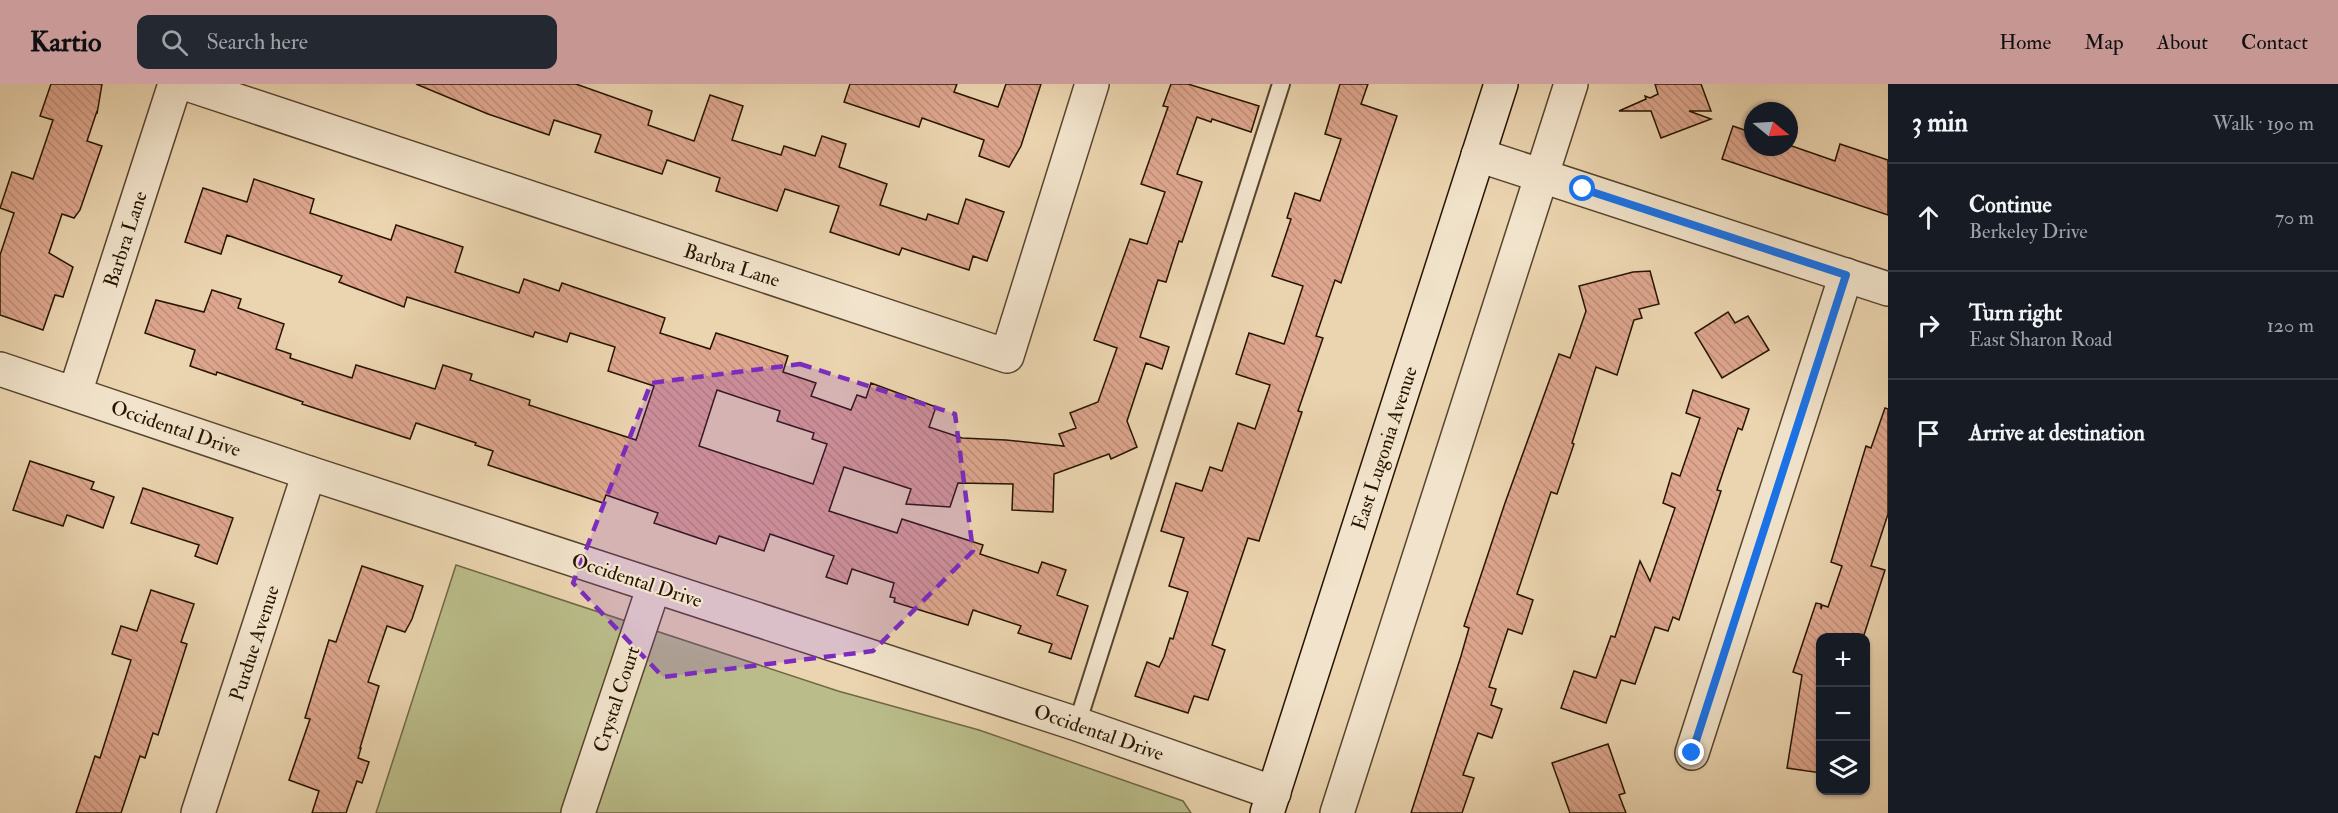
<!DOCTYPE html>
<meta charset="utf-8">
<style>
:root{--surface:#171b24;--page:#242831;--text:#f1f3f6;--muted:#9ea1a6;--line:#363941;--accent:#c59692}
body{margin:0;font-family:"IM FELL Double Pica",serif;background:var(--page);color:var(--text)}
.controls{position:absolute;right:18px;bottom:18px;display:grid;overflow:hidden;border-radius:12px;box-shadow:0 2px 4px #0004}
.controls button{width:54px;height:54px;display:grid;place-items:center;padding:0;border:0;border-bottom:2px solid var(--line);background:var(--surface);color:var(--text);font:30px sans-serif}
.compass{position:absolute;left:1744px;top:18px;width:54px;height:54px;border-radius:50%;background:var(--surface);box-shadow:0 2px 4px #0004;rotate:108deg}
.stop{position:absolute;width:18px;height:18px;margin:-14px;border:4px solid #1a73e8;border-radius:50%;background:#fff}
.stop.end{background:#1a73e8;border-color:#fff;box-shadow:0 2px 6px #0008}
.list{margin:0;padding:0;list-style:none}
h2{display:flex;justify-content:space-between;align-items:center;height:78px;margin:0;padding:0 24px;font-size:26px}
h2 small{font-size:20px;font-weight:400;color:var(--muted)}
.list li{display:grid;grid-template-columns:39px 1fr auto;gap:18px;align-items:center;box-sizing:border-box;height:108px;padding:0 24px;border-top:2px solid var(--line)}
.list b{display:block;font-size:22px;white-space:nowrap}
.list p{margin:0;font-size:20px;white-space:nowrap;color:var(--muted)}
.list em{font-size:20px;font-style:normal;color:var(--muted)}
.icon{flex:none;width:33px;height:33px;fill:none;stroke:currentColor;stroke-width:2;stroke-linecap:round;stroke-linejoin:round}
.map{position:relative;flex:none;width:1888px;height:729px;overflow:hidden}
header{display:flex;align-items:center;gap:36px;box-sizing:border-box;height:84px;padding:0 30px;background:var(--accent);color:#111}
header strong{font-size:28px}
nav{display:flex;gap:33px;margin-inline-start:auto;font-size:21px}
.search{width:420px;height:54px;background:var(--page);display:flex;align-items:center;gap:15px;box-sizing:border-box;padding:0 21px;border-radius:12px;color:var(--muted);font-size:22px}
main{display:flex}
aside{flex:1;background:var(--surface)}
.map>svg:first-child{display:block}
</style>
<header>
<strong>Kartio</strong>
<div class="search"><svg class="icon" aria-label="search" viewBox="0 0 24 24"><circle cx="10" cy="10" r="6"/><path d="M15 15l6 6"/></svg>Search here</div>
<nav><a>Home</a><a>Map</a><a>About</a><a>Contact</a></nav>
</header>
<main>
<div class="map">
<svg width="1888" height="729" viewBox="0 0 1888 729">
<defs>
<pattern id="building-back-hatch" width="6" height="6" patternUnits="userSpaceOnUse" patternTransform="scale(1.5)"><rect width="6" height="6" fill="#dea68e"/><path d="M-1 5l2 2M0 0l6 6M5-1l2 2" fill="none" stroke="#be8e79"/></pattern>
</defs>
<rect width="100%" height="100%" fill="#ebd5b0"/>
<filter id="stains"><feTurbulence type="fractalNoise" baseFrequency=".00333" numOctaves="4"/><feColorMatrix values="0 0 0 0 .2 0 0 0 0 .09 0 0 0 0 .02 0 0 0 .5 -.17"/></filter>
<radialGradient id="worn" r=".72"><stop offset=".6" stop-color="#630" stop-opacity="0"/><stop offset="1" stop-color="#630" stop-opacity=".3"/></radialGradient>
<path fill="#babd8a" stroke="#706846" stroke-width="1.5" d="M456 481 838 607 979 646 1183 717 1191 729H376Z"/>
<g fill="url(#building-back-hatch)" stroke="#261401" stroke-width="1.5" fill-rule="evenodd">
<path d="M51 0H102L97 30V27L87 57 102 62 80 126 74 134 62 130 49 169 73 183 63 213 55 211 43 246 0 231V171L14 129 0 124 12 88 33 95 53 36 40 32Z"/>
<path d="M416 0H576L652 27 648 41 694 57 710 11 743 22 732 56 781 71 784 62 815 72 822 52 846 60 839 83 887 100 880 121 926 136 928 130 958 140 966 115 1004 128 987 177 973 172 969 186 902 164 899 171 830 148 839 122 785 105 777 127 716 107 720 94 667 76 662 90 595 68 601 51 554 36 549 51 488 30Z"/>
<path d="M850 0H957L954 8 998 23 1006 0H1041L1021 62 1009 83 979 72 984 56 922 34 919 43 844 18Z"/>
<path d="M1171 0H1188L1259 22 1251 48 1212 35 1211 38 1197 33 1177 90 1202 98 1182 158 1179 157 1166 198 1158 196 1140 253 1169 263 1162 285 1146 279 1127 337 1137 363 1111 375 1109 370 1054 390 1053 428 1012 426 1013 400 958 399 950 423 906 420 911 405 844 383 829 427 897 449 902 435 983 461 980 470 1038 489 1042 478 1066 486 1057 511 1088 522 1071 575 1049 568 1052 560 1018 549 1021 542 973 526 968 541 894 518 895 514 890 513 894 499 852 485 847 500 826 493 834 472 770 450 764 467 719 452 716 460 654 439 658 429 606 411 603 419 488 381 493 367 475 361 476 359 416 339 410 355 302 320 303 318 217 288 216 291 190 282 195 266 145 249 156 216 204 228 212 206 241 215 238 224 284 240 276 265 291 270 290 274 352 294 356 281 435 305 443 281 472 290 470 296 530 316 529 321 636 356 654 302 608 287 615 263 570 249 567 258 535 248 533 253 407 213 404 223 339 198 342 192 227 151 221 170 185 158 203 104 247 118 254 95 314 115 310 129 391 156 396 141 463 163 455 188 519 209 524 195 559 207 562 199 665 234 660 249 710 265 716 249 788 272 783 288 816 299 811 312 851 326 857 311 866 314 871 299 936 323 929 343 962 354 1006 356 1064 362 1059 350 1076 344 1070 329 1098 318 1117 264 1094 256 1130 155 1147 160 1165 108 1141 100 1168 23 1163 22ZM717 306 780 327 777 337 814 349 812 355 827 360 813 400 699 362Z"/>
<path d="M1340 0H1368L1361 20 1397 32 1341 199 1335 196 1316 252 1323 254 1298 327 1302 328 1259 457 1248 454 1212 561 1225 566 1208 616 1194 612 1188 629 1135 612 1147 578 1159 583 1164 573 1170 554 1173 555 1188 508 1169 502 1184 454 1161 447 1176 399 1202 407 1210 383 1222 387 1238 339 1255 345 1270 301 1236 290 1249 249 1284 260 1303 202 1272 192 1291 135 1287 134 1295 109 1320 117 1341 55 1325 50Z"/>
<path d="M1655 0H1701L1711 27H1689L1711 35 1661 54 1651 27H1619L1646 15 1645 12 1650 14 1658 10Z"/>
<path d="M1733 42 1753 49V63L1789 61 1835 77 1840 60 1888 76V131L1722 75Z"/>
<path d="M1650 187 1659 220 1639 225 1642 234 1634 236 1617 291 1596 283 1572 359 1574 360 1557 410 1551 408 1517 510 1533 516 1522 550 1508 545 1489 603 1496 605 1491 621 1502 625 1492 654 1478 649 1463 691 1474 694 1462 729H1411L1461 572 1469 544 1464 542 1505 419 1559 270 1570 274 1586 227 1579 202 1633 188Z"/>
<path d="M1728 228 1735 239 1748 232 1769 266 1722 294 1695 249Z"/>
<path d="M1693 306 1749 325 1742 346 1738 344 1717 406 1721 407 1679 536 1673 533 1668 547 1655 543 1635 600 1621 596 1606 639 1561 624 1574 587 1596 594 1611 552 1615 553 1640 477 1650 497 1675 424 1663 419 1672 389 1680 392 1700 334 1686 329Z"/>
<path d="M1885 324 1888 325V430L1871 482 1885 486 1863 554H1821V689L1787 684 1802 591 1793 588 1816 519 1821 520V525L1822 521 1828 523 1842 482 1831 478 1866 362 1871 364Z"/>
<path d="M30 377 94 398 91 405 114 413 103 444 67 431 63 442 13 426Z"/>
<path d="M143 404 233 434 217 480 195 472 199 461 131 439Z"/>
<path d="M362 482 423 502 412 535 405 548 387 542 368 598 379 602 360 664H361L358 674 369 678 362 699 357 697 346 729H312L319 707 289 696 310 635 305 634 329 556 336 558Z"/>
<path d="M151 506 194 520 181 558 187 560 158 651 153 649 145 674 140 672 121 729H76L95 672 100 674 131 576 112 570 121 542 137 547Z"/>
<path d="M1608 660 1625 709 1619 711 1626 729H1570L1552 679Z"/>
</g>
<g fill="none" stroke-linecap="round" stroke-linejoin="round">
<defs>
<path id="service" d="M1077 640 1281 0"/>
<g id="minor">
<path d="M187 0 1007 272 1092 0"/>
<path d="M1478 71 1888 205"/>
<path d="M0 285 309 389 1077 640 1274 709"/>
<path d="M75 309 175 0"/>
<path d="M1692 669 1846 191"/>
<path d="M198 729 309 389"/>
<path d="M578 729 654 502"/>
<path d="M1337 729 1571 0"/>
</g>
<path id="secondary" d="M1267 729 1501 0"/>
</defs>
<use href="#service" stroke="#57442d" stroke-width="20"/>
<use href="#minor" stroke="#57442d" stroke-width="36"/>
<use href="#secondary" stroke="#261401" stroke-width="36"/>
<use href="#service" stroke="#f2e4cc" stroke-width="16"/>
<use href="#minor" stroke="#f2e4cc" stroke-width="33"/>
<use href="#secondary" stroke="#f2e4cc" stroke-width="33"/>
</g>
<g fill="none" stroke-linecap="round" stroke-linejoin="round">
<path stroke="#1a73e8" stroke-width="8" d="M1583 105 1846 191 1692 669"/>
</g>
<path fill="#7b2cbf" fill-opacity="0.2" stroke="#7b2cbf" stroke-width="4.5" stroke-dasharray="12 8" stroke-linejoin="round" d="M800 280 955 330 973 467 873 567 663 593 573 499 651 299Z"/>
<g text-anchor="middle" stroke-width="4.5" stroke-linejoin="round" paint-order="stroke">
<g font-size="20" fill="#261401" stroke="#f2e4cc">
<text transform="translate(125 155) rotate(-72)" y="7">Barbra Lane</text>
<text transform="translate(732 181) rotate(18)" y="7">Barbra Lane</text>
<text transform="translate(176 344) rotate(19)" y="7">Occidental Drive</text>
<text transform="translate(1384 364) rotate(-72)" y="7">East Lugonia Avenue</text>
<text transform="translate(637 496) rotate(18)" y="7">Occidental Drive</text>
<text transform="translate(254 559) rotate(-72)" y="7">Purdue Avenue</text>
<text transform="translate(616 615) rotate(-72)" y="7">Crystal Court</text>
<text transform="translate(1099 648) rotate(19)" y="7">Occidental Drive</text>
</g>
</g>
<rect width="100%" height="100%" filter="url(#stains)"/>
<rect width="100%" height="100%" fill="url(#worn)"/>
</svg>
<div class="controls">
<button>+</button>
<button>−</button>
<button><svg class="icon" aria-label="layers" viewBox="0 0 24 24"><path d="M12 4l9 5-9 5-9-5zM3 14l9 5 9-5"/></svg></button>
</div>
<svg class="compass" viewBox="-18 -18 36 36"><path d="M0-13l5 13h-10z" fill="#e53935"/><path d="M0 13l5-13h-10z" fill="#9ea1a6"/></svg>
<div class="stop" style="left:1583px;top:105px"></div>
<div class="stop end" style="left:1692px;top:669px"></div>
</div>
<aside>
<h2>3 min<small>Walk · 190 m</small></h2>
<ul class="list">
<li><svg class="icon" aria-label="ahead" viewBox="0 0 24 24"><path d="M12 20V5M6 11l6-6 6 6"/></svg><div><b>Continue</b><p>Berkeley Drive</p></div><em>70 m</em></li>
<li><svg class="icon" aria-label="right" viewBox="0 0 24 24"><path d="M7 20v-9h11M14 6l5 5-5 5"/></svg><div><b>Turn right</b><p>East Sharon Road</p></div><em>120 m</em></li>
<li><svg class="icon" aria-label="arrive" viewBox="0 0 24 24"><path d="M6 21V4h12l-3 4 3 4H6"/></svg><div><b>Arrive at destination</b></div></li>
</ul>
</aside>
</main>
